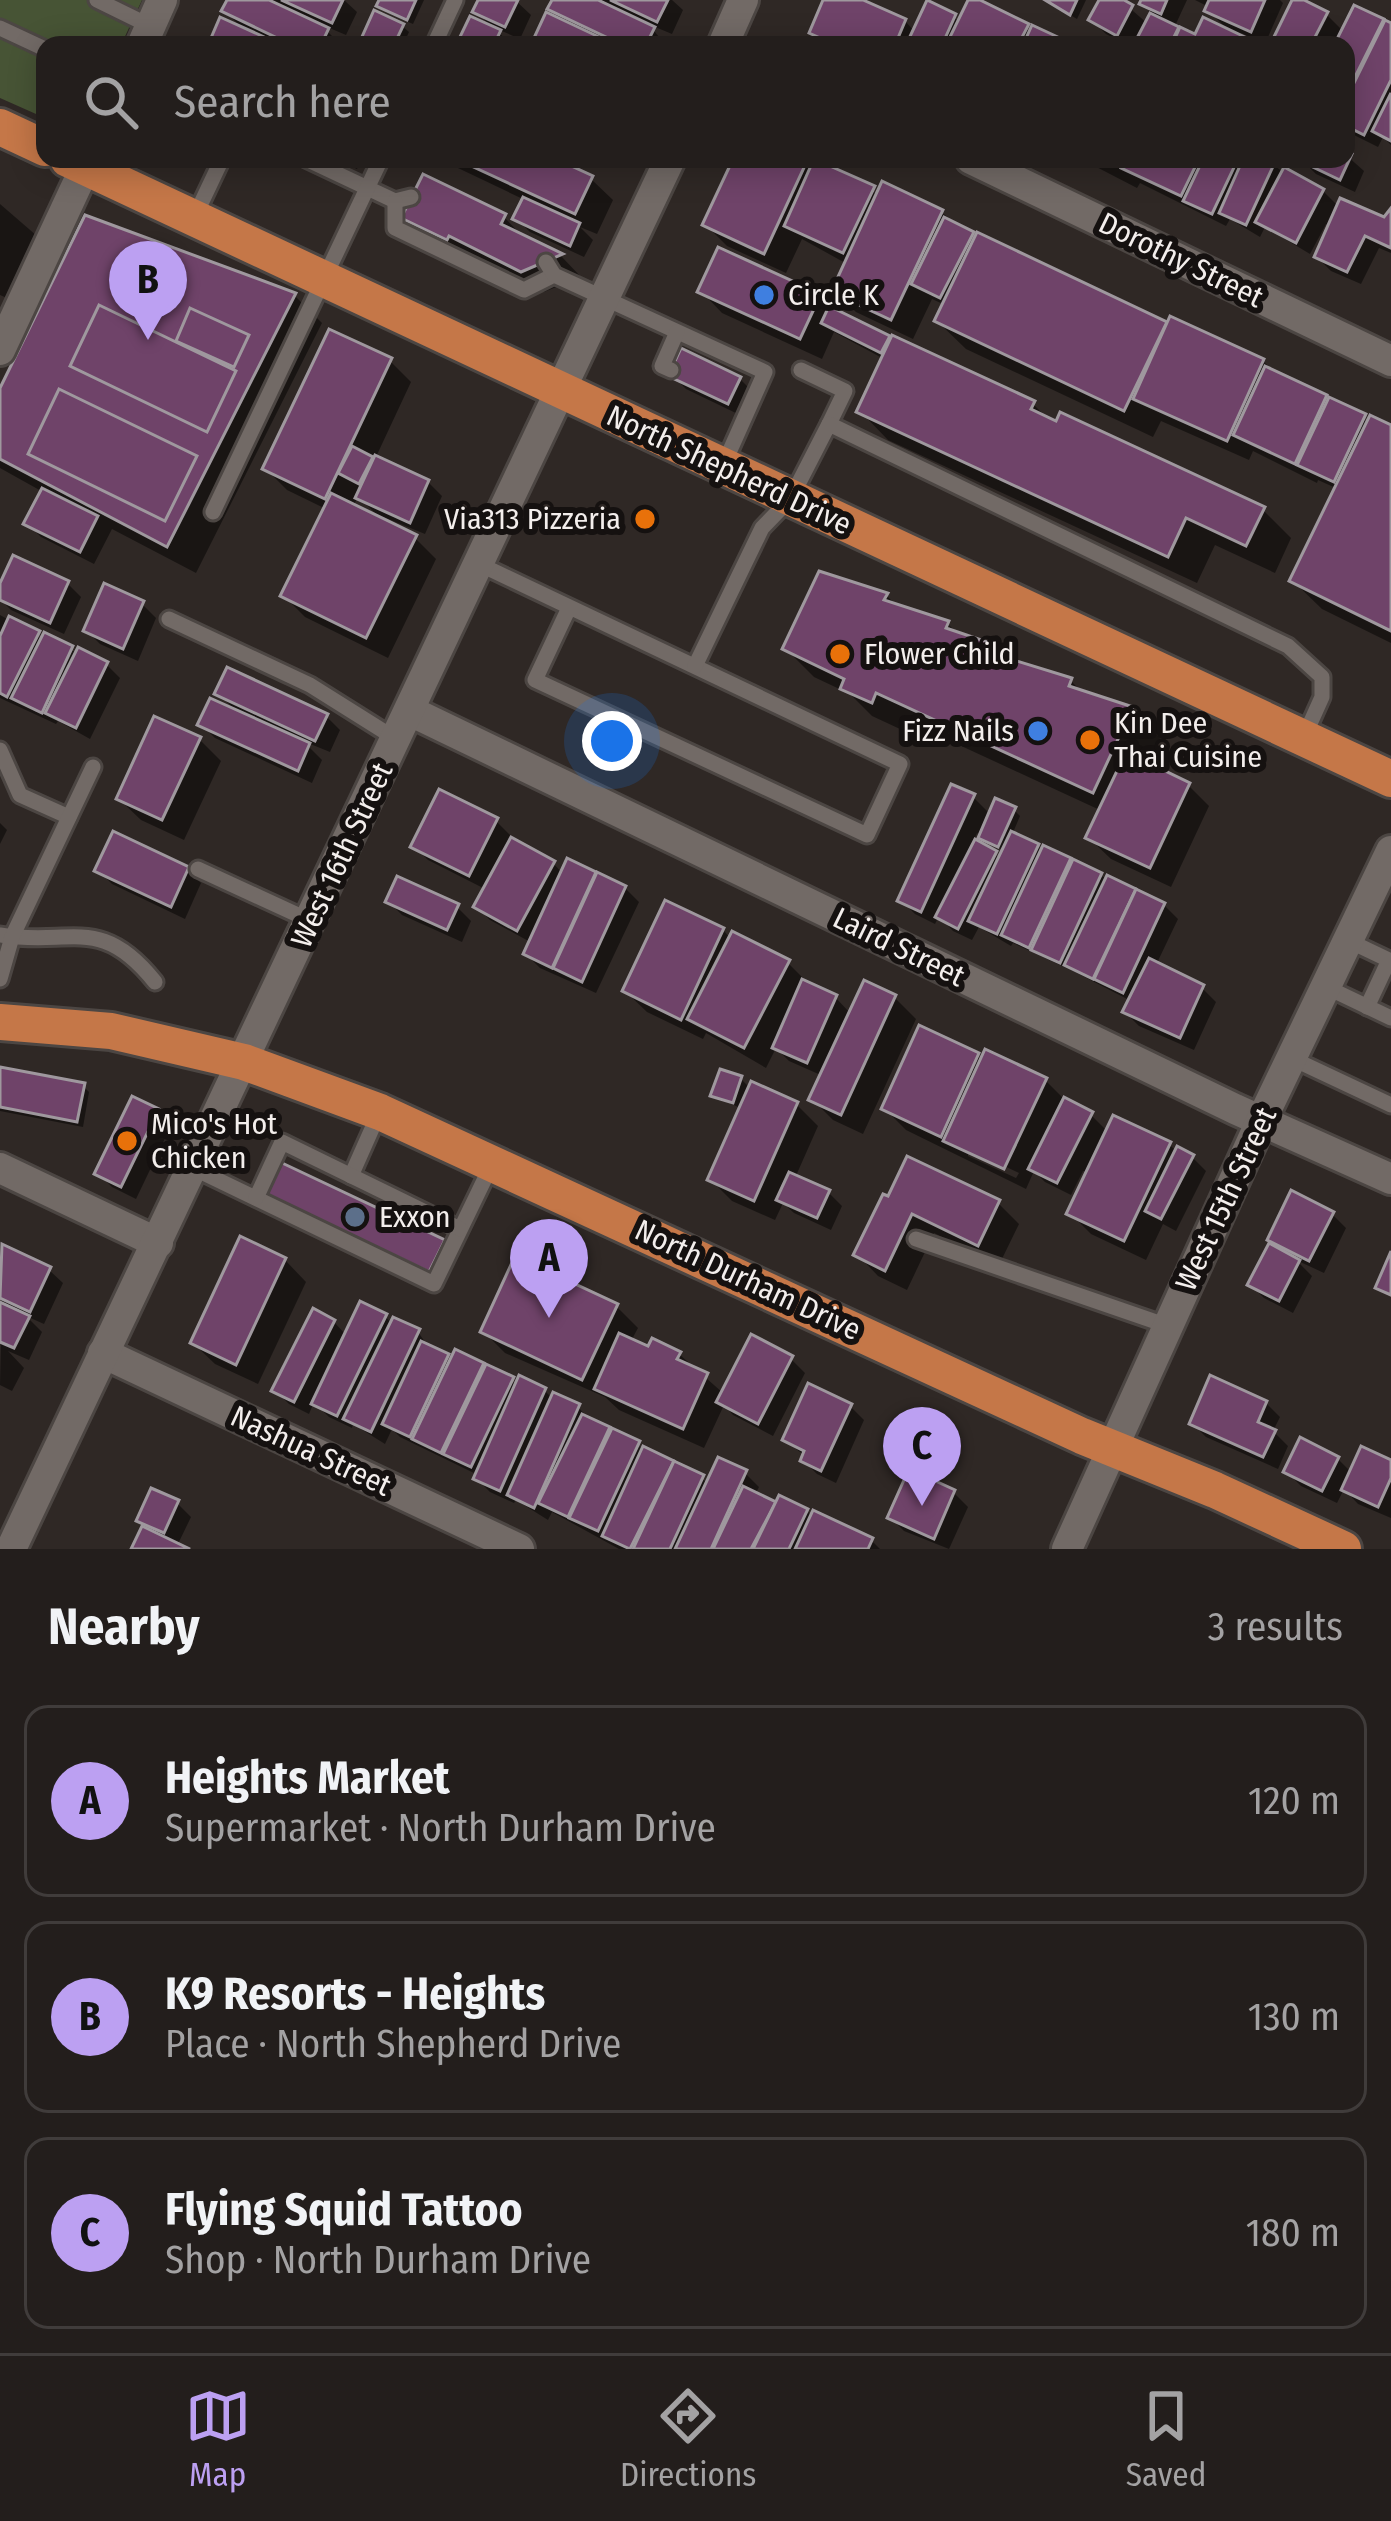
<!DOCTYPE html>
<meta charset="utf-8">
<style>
:root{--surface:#231e1c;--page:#2f2b29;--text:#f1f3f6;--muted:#a3a2a3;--line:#403c3b;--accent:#bca0f2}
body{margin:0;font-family:"Fira Sans Condensed",sans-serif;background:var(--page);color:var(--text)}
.you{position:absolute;left:612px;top:741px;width:42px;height:42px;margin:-30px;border:9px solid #fff;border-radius:50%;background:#1a73e8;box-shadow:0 0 0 18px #1a73e833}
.badge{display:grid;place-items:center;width:78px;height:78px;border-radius:50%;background:var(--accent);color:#111;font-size:39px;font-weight:700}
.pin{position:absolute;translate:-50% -99px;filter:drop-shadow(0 3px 6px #0008)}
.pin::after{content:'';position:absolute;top:63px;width:42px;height:36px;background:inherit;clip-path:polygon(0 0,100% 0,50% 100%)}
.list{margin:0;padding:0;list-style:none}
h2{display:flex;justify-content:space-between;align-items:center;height:156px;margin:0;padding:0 48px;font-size:51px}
h2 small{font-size:39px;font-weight:400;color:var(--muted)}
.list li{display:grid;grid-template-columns:78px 1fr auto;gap:36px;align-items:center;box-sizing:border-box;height:192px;margin:0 24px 24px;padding:0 24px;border:3px solid var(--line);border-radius:24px}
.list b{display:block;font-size:45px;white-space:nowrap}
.list p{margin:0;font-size:39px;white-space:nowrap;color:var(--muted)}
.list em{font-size:39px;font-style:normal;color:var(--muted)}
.icon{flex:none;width:66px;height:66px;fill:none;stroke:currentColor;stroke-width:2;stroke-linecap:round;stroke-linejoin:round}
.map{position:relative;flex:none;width:1391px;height:1549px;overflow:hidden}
.search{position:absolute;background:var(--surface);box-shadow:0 6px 30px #0003;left:36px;right:36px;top:36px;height:132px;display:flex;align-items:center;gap:30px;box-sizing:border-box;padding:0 42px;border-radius:24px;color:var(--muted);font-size:45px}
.sheet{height:804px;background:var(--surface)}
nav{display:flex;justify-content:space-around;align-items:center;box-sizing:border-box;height:168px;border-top:3px solid var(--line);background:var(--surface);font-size:33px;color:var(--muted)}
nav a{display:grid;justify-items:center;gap:6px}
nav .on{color:var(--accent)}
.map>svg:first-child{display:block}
</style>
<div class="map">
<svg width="1391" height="1549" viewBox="0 0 1391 1549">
<rect width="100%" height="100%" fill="#2f2825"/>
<path fill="#475435" d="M0 0H142L121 45H45V118L0 98Z"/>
<g fill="#0007" fill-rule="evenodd">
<path d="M230 0H344L357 12 346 35 320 24 341 45H211L245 31 225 11Z"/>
<path d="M382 0H424L413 24 386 12 380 6Z"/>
<path d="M481 0H515L531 15 520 39 495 28 505 39 502 45 461 43 494 30 476 11Z"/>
<path d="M555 0H672L683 10 672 34 648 24 666 45H542L537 40 566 24 551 9Z"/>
<path d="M826 0H856L905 21 915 32 930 0 929 4 961 22 973 0 1032 32 1068 45H825L812 32Z"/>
<path d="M1086 0 1077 19 1047 1 1048 0Z"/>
<path d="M1103 0H1127L1125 4 1148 24 1153 14 1144 0H1187L1174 28 1197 39 1229 31 1208 10 1209 7 1195 0H1280L1283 3 1265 44 1241 33 1252 45H1142L1136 39 1133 45H1127L1106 34 1092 20Z"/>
<path d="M1296 0 1326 14 1344 32 1355 9 1391 26V145L1383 137 1378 147 1346 131V45H1273Z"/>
<path d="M402 26 409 32 403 45H372L365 38Z"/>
<path d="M1346 155 1364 171 1355 192 1316 174 1302 160 1346 159Z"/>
<path d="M336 159H361L357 169Z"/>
<path d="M439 159H549L591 179 613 200 597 234 580 227 593 240 584 257 530 232 516 218 525 200Z"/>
<path d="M736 159H822L834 171 879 195 941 212 977 240 1168 328 1263 361 1277 375 1370 423 1391 428V643L1322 609 1293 581 1338 489 1318 480 1317 483 1253 451 1249 460 1161 421 1153 437 966 349 937 321 945 305 932 299 913 339 856 312 834 291 847 264 802 239 786 273 727 246 705 224Z"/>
<path d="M1081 159H1266L1284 173 1323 191 1339 207 1385 221 1391 212V253L1379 248 1361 284 1331 271 1317 257 1331 227 1326 224 1310 254 1265 227 1260 237 1230 219 1226 226 1140 183 1137 188Z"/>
<path d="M0 204 37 236 7 298 0 295Z"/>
<path d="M405 217H504L525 239 562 257 581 277 544 292 471 255 469 259 426 239Z"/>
<path d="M701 291 819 297 833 311 892 342 1033 404 1052 423 1263 510 1291 538 1275 573 1215 545 1197 583 888 440 860 411 884 359 834 332 822 359 722 313Z"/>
<path d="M294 295 322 323 196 573 112 529 94 564 41 537 27 523 43 492 0 468V395Z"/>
<path d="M390 361 411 382 375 459 428 482 442 496 425 534 376 514 358 496 353 507 415 538 436 559 388 658 305 617 284 596 326 509 287 490 266 469Z"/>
<path d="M672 375 740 379 754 393 742 416 686 389Z"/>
<path d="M67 583 81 597 64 634 11 610 0 599V590Z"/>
<path d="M886 595 899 608 948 624 960 636 1009 652 1022 666 1071 681 1084 694 1132 710 1160 738 1147 766 1188 785 1209 806 1171 887 1111 859 1089 838 1102 811 905 720 900 729 872 716 850 694 814 677 786 649Z"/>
<path d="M142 604 156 618 138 661 100 644 86 630Z"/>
<path d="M0 615 43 639 106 664 120 678 90 739 58 721 56 724 0 698Z"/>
<path d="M218 693 326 716 340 730 330 752 303 741 322 760 312 783 215 738 201 724 237 712Z"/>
<path d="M199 739 221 761 184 840 141 820 119 799Z"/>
<path d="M973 797 991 815 1014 810 1020 816 1012 835 1164 905 1178 919 1156 965 1202 988 1216 1002 1194 1050 1139 1026 1125 1012 1131 1001 1075 972 1013 943 1011 946 979 927 972 940 953 931 939 916 935 924 915 914 901 900ZM977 833 1004 851 1001 859 973 841Z"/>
<path d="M496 821 510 835 508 839 553 863 563 874 569 862 625 888 639 902 596 993 540 968 526 954 532 943 490 920 476 906 485 889 428 860 414 846Z"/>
<path d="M0 823 7 830 0 844Z"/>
<path d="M187 869 201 883 185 919 112 884 98 870Z"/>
<path d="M388 901 457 907 471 921 462 942 402 915Z"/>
<path d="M723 930 731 939 788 963 809 984 835 997 851 1014 895 998 916 1019 863 1134 833 1120 812 1099 823 1076 789 1061 776 1048 766 1068 706 1033 703 1039 647 1012 625 991Z"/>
<path d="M977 1055 983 1061 1045 1080 1068 1103 1091 1115 1108 1132 1169 1144 1178 1153 1192 1157 1206 1171 1176 1231 1163 1224 1146 1260 1091 1234 1070 1213 1089 1173 1083 1171 1071 1195 1045 1182 1034 1171 1026 1189 906 1130 884 1108ZM968 1149 1019 1173 1016 1178 968 1156Z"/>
<path d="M0 1070 83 1086 89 1092 83 1127 0 1111Z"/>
<path d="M741 1079 751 1089 797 1105 818 1126 795 1178 828 1192 842 1206 831 1230 794 1213 783 1203 775 1220 732 1201 710 1179 742 1109 714 1095Z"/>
<path d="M157 1112 171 1126 136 1199 112 1187 98 1173Z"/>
<path d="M274 1199 443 1242 449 1248 436 1276Z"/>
<path d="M890 1200 998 1203 1019 1224 999 1265 934 1233 907 1290 878 1276 857 1254Z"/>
<path d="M1332 1214 1346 1228 1324 1273 1296 1260 1312 1276 1293 1313 1264 1298 1250 1284 1284 1253 1270 1239Z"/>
<path d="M3 1248 49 1270 63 1283 44 1324 26 1316 42 1332 29 1360 8 1351 24 1368 12 1391 0 1385Z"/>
<path d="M285 1260 306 1282 258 1384 215 1364 193 1343Z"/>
<path d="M616 1306 638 1328 631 1341 650 1350 679 1354 723 1393 791 1359 805 1373 773 1436 733 1415 724 1405 704 1448 619 1410 605 1397 505 1353 483 1331Z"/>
<path d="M385 1316 392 1324 418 1332 430 1349 453 1362 457 1353 518 1385 544 1390 553 1399 578 1407 592 1422 709 1483 745 1473 759 1487 755 1495 777 1506 807 1511 813 1518 872 1541 880 1549H619L552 1512 548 1520 516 1500 514 1503 490 1492 476 1478 478 1475 400 1437 392 1429 385 1444 353 1424 352 1428 329 1417 314 1402 309 1414 289 1404 275 1390 334 1322 347 1336Z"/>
<path d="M1266 1403 1280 1417 1273 1431 1288 1446 1278 1469 1206 1437 1192 1423Z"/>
<path d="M850 1406 864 1420 836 1483 817 1474 803 1460 805 1456 785 1440Z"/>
<path d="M1338 1459 1352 1473 1391 1463V1518L1358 1504 1344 1489 1337 1503 1301 1486 1287 1472Z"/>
<path d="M954 1493 968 1507 949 1549 904 1531 890 1517Z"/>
<path d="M177 1503 191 1517 177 1546 183 1549H135L145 1526 139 1520Z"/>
</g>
<g fill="#6f4369" stroke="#9f989e" stroke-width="3">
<path d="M227 0H269L329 28 321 45H292L221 11Z"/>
<path d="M281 0H343L332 23Z"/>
<path d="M379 0H416L407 20 376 6Z"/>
<path d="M478 0H518L505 27 472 12Z"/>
<path d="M552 0H598L655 27 646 45H623L547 9Z"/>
<path d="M610 0H668L657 22Z"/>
<path d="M823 0H863L906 19 895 45H836L809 33Z"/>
<path d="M927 0 956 14 942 45H906Z"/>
<path d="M968 0H980L1029 24 1018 45H946Z"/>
<path d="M1045 0H1077L1070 15Z"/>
<path d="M1099 0H1124L1133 5 1117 36 1088 20Z"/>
<path d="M1141 0H1167L1161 14 1139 4Z"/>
<path d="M1209 0H1265L1251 32 1204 11Z"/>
<path d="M1292 0H1304L1328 12 1311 45H1270Z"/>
<path d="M1354 5 1384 19 1346 95V45H1334Z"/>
<path d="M374 10 404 24 394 45H375L361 39Z"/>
<path d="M546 12 616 45H543L533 40Z"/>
<path d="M1150 13 1179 27 1170 45 1135 42Z"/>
<path d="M470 16 501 30 494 45 457 43Z"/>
<path d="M220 17 282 45H208Z"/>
<path d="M1203 17 1251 40 1249 45H1172L1180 27 1195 34Z"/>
<path d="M1385 20 1391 23V80L1364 135 1346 126V99Z"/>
<path d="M1032 25 1075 45H1023Z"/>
<path d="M1391 93V141L1372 131Z"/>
<path d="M1346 152 1352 154 1340 180 1298 160 1346 159Z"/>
<path d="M456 159H556L593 176 575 214Z"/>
<path d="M733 159H808L764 254 702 225Z"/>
<path d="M814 159 875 186 843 253 784 226Z"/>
<path d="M1126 159H1199L1181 196 1121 168Z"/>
<path d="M1203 159H1238L1212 214 1183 201Z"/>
<path d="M1243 159 1276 160 1246 225 1219 213Z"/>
<path d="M1284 167 1324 189 1296 243 1255 222Z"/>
<path d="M423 174 506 214 501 224 563 254 521 272 449 236 447 240 401 218Z"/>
<path d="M882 181 943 210 891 320 831 292Z"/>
<path d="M523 197 580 223 570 246 512 219Z"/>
<path d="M1340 198 1384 217 1391 208V248L1365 236 1347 272 1314 257Z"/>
<path d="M85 215 296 293 167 547 0 459V388Z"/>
<path d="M944 217 974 232 940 298 911 284Z"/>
<path d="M977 232 1167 322 1124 411 934 321Z"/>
<path d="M718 247 821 294 800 339 697 292Z"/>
<path d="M99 305 236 371 207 432 70 366Z"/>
<path d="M829 306 890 336 881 353 821 323Z"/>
<path d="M190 308 249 335 234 367 176 341Z"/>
<path d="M1170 316 1264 359 1227 441 1133 399Z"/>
<path d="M329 329 392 358 325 499 262 469Z"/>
<path d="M892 335 1035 401 1031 409 1056 421 1060 412 1265 507 1246 546 1186 518 1168 557 856 412Z"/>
<path d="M681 348 741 377 728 404 668 376Z"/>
<path d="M1265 366 1327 395 1295 464 1233 435Z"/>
<path d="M59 389 197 456 165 521 28 454Z"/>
<path d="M1329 397 1366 414 1334 482 1297 465Z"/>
<path d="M1370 415 1391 425V631L1289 581Z"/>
<path d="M352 446 373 457 359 484 338 473Z"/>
<path d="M375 455 429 480 410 523 355 498Z"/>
<path d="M42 488 98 516 80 552 23 524Z"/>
<path d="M331 493 417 535 366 638 280 596Z"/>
<path d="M13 555 69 581 50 623 0 600V583Z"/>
<path d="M819 571 888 593 884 600 949 621 946 628 1011 650 1007 658 1072 678 1069 686 1133 707 1093 793 876 693 872 703 840 689 844 679 782 649Z"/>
<path d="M104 583 144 601 123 649 83 631Z"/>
<path d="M9 616 40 631 7 697 0 693V636Z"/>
<path d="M44 632 73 646 42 713 11 698Z"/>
<path d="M78 647 108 662 76 728 45 713Z"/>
<path d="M227 667 328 714 315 741 214 694Z"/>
<path d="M210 698 310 743 298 771 197 725Z"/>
<path d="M154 716 201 737 162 820 116 799Z"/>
<path d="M1126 752 1190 783 1150 868 1085 838Z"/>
<path d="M951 784 975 794 921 912 897 901Z"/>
<path d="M439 789 498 818 469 876 410 847Z"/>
<path d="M995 798 1016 807 998 847 978 838Z"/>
<path d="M113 831 189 867 171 907 94 871Z"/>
<path d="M1011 831 1039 844 997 934 968 921Z"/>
<path d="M511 837 555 861 517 931 473 907Z"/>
<path d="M975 839 997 851 958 929 935 917Z"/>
<path d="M1043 845 1071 858 1029 948 1001 935Z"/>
<path d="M567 858 596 872 552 968 523 954Z"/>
<path d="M1073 859 1102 873 1060 963 1031 950Z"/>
<path d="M597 872 626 886 582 982 553 968Z"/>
<path d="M1107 875 1136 889 1093 979 1064 965Z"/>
<path d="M397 876 459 904 447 930 385 902Z"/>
<path d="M1136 889 1165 903 1123 993 1094 979Z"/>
<path d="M665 900 724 928 681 1020 622 991Z"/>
<path d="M732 931 790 960 744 1048 687 1019Z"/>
<path d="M1149 958 1204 985 1180 1038 1122 1012Z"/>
<path d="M802 979 837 995 807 1063 772 1048Z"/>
<path d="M864 980 896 995 841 1115 808 1100Z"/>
<path d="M919 1025 979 1053 941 1137 881 1109Z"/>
<path d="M985 1049 1047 1078 1004 1169 943 1141Z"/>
<path d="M0 1067 85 1083 77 1122 0 1107Z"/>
<path d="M720 1069 742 1076 733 1103 710 1096Z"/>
<path d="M751 1081 798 1102 754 1201 707 1180Z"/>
<path d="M132 1096 159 1109 121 1187 94 1174Z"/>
<path d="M1064 1097 1093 1112 1057 1183 1028 1169Z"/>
<path d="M1113 1115 1171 1142 1124 1241 1066 1214Z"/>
<path d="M1177 1146 1194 1155 1161 1219 1145 1211Z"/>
<path d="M907 1156 1000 1200 978 1246 912 1214 885 1271 853 1255 883 1194 888 1196Z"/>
<path d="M280 1162 445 1240 429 1272 264 1194Z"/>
<path d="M789 1172 830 1190 817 1218 776 1200Z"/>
<path d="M1291 1190 1334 1212 1309 1261 1267 1240Z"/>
<path d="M240 1236 286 1258 236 1365 190 1343Z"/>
<path d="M1269 1243 1300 1260 1279 1301 1247 1285Z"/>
<path d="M2 1244 51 1267 30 1312 0 1298Z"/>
<path d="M1391 1251V1295L1375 1288Z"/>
<path d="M515 1256 618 1304 582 1380 480 1332Z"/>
<path d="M360 1301 387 1314 337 1416 311 1404Z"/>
<path d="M0 1302 30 1316 14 1348 0 1342Z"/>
<path d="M313 1308 335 1320 294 1402 271 1391Z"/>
<path d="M393 1317 420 1329 371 1432 343 1419Z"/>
<path d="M619 1333 648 1346 652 1338 681 1352 677 1359 708 1373 683 1429 594 1389Z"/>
<path d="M751 1334 793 1356 758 1424 716 1402Z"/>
<path d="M421 1341 449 1354 410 1437 382 1424Z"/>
<path d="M455 1349 484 1363 441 1453 412 1439Z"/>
<path d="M486 1364 514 1377 471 1467 443 1454Z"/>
<path d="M519 1375 546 1388 500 1491 473 1479Z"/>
<path d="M1210 1375 1267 1401 1258 1422 1276 1430 1263 1457 1189 1424Z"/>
<path d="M808 1383 852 1404 821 1471 800 1461 804 1451 782 1440Z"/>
<path d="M553 1392 580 1404 534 1508 507 1495Z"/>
<path d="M582 1414 610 1427 568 1517 538 1503Z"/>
<path d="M612 1428 640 1441 598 1531 569 1518Z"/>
<path d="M1300 1437 1339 1457 1322 1491 1283 1472Z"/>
<path d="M643 1446 674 1461 630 1549 602 1536Z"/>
<path d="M1361 1446 1391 1460V1478L1378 1507 1341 1490Z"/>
<path d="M718 1457 747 1470 711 1549H675Z"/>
<path d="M674 1461 704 1475 670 1549H633Z"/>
<path d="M909 1469 955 1490 934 1539 887 1518Z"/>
<path d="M743 1486 776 1502 751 1549H713Z"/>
<path d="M151 1488 179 1500 164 1533 136 1521Z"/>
<path d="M779 1495 808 1509 789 1549H753Z"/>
<path d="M813 1510 873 1538 868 1549H795Z"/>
<path d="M142 1526 190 1549H131Z"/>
</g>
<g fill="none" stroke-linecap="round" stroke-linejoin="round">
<defs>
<g id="lane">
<path d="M97 0 150 26"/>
<path d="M0 28 45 49"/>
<path d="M434 45 455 0"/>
<path d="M306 159 395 201 411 197"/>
<path d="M395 201V228L524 290 554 275"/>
<path d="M195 216 222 159"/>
<path d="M546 262 554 275 765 372 723 466"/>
<path d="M671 370 662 366 677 332"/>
<path d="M801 370 845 391 829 424"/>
<path d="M213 512 381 159"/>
<path d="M479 564 900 764 867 835 535 680 568 610"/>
<path d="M169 619 310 685 396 739"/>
<path d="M695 666 762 528 791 498 829 424 1288 646 1322 677V697L1304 737"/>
<path d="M0 750 20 795 69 817"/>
<path d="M198 869 311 921"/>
<path d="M0 935C70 947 100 913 155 982"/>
<path d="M1347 940 1389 960 1367 1007"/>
<path d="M0 979 12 937 93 767"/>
<path d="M1324 986 1391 1018"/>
<path d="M1291 1058 1391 1105"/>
<path d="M193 1168 434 1284 491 1166"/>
<path d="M351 1176 379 1113"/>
<path d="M256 1198 282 1142 460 1229"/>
<path d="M916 1239 1168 1326"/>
</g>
<g id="street">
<path d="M142 45 162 0"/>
<path d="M723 45 743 0"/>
<path d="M971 159 1391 361"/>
<path d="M0 350 89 159"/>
<path d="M410 711 1235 1109 1391 1179"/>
<path d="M0 1168 158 1243"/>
<path d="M103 1353 519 1549"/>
<path d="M11 1549 670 159"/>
<path d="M1067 1549 1261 1121 1391 851"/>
</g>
<g id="primary">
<path d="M0 127 45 148"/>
<path d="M68 159 1391 779"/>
<path d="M0 1022 111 1031 244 1062 380 1112 1082 1436 1215 1490 1343 1549"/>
</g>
</defs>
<use href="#lane" stroke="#4c4643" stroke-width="21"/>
<use href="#street" stroke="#4c4643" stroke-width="36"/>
<use href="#primary" stroke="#4c4643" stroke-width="42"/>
<use href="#lane" stroke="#726a66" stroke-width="15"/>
<use href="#street" stroke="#726a66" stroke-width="30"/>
<use href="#primary" stroke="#c57748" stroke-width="36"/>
</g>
<g fill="#3f7fe0" stroke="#151110" stroke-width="4.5">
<circle cx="764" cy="295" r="12"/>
<circle cx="1038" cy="731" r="12"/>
</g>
<g fill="#e8710a" stroke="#151110" stroke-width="4.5">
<circle cx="645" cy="519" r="12"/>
<circle cx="840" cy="654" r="12"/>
<circle cx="1090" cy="740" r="12"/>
<circle cx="127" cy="1141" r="12"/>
</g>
<circle fill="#5c6f8a" stroke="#151110" stroke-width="4.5" cx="355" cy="1217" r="12"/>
<g text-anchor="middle" stroke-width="12" stroke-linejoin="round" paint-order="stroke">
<g font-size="30" fill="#f3eeec" stroke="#151110">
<text transform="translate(1181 260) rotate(26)" y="10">Dorothy Street</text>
<text transform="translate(729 470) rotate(25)" y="10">North Shepherd Drive</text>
<text transform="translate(342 855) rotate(-65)" y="10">West 16th Street</text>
<text transform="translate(899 947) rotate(26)" y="10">Laird Street</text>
<text transform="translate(1226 1199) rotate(-65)" y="10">West 15th Street</text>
<text transform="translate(748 1280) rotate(25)" y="10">North Durham Drive</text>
<text transform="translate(311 1451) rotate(25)" y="10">Nashua Street</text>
</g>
<g font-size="30" fill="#f3eeec" stroke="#151110" text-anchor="start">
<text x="788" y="305">Circle K</text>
<text x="621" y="529" text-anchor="end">Via313 Pizzeria</text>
<text x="864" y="664">Flower Child</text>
<text x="1114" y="733">Kin Dee<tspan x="1114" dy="34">Thai Cuisine</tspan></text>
<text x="1014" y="741" text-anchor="end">Fizz Nails</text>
<text x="151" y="1134">Mico's Hot<tspan x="151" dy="34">Chicken</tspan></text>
<text x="379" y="1227">Exxon</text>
</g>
</g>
</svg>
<div class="you"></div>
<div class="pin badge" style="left:549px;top:1318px">A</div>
<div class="pin badge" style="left:148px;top:340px">B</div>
<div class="pin badge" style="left:922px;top:1506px">C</div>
<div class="search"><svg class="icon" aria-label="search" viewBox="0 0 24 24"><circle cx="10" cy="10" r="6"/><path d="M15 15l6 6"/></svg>Search here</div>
</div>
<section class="sheet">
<h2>Nearby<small>3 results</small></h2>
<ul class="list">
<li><span class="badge">A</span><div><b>Heights Market</b><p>Supermarket · North Durham Drive</p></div><em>120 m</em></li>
<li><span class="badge">B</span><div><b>K9 Resorts - Heights</b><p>Place · North Shepherd Drive</p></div><em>130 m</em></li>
<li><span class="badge">C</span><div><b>Flying Squid Tattoo</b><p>Shop · North Durham Drive</p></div><em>180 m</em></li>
</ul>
</section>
<nav>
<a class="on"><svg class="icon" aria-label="map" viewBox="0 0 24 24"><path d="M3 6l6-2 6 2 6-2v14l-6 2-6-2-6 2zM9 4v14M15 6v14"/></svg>Map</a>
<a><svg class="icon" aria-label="directions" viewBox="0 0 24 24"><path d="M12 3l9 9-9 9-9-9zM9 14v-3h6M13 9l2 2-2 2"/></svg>Directions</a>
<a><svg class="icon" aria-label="saved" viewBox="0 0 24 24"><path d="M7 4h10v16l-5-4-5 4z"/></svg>Saved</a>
</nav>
